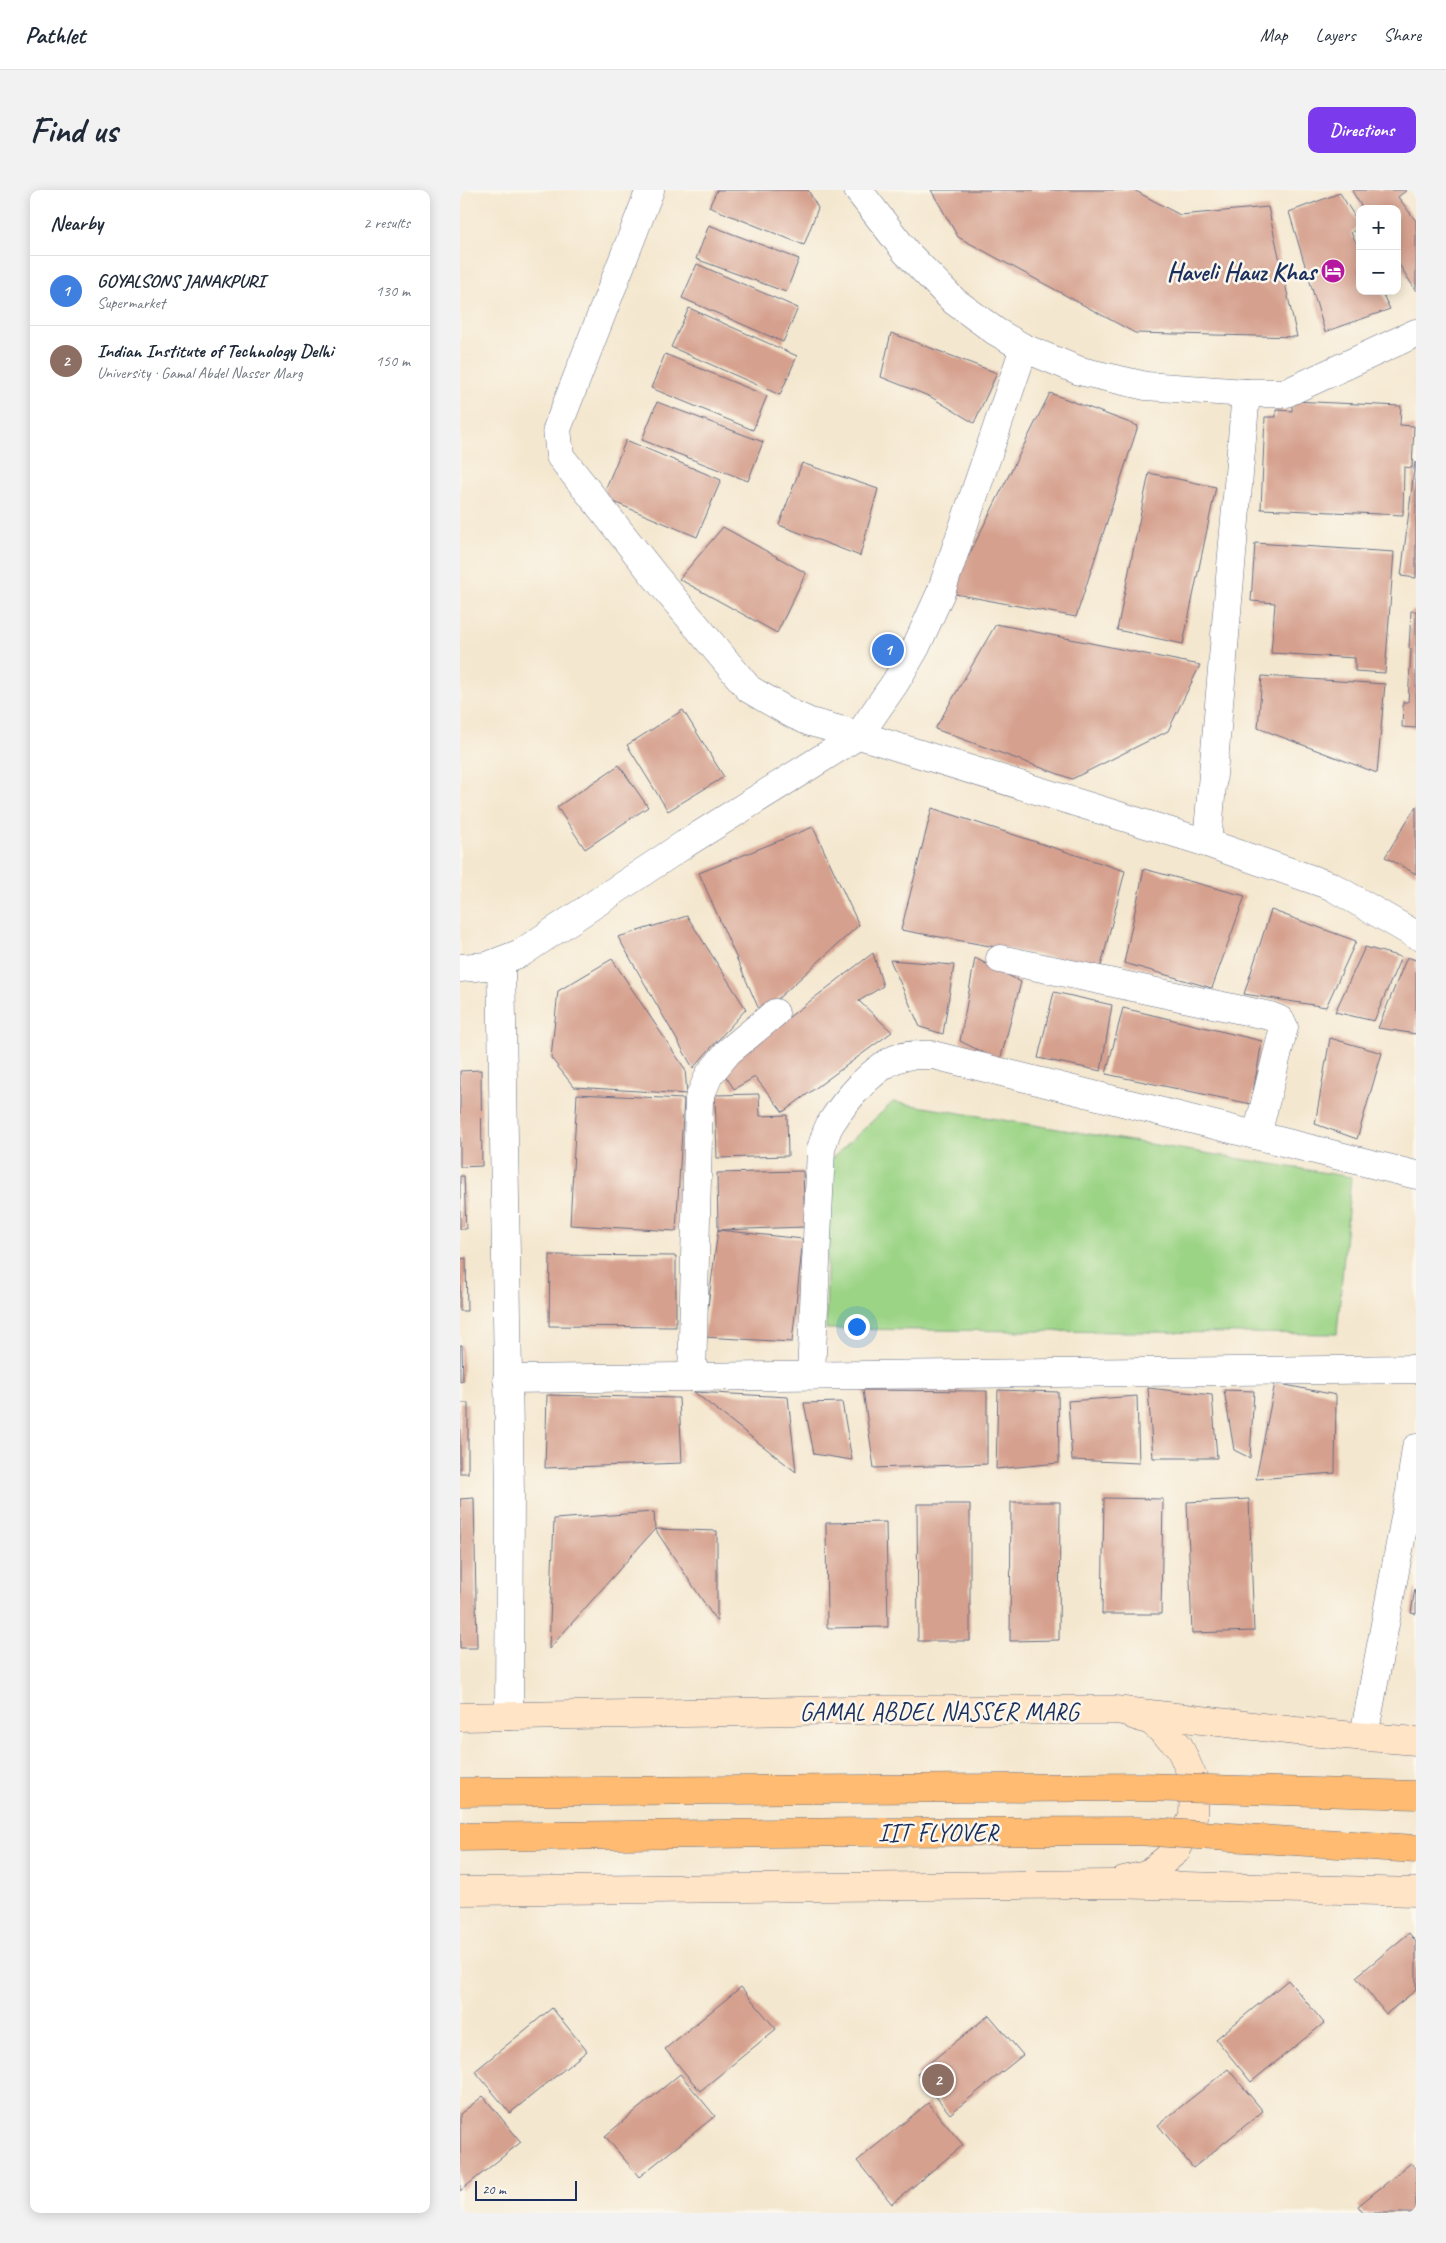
<!DOCTYPE html>
<meta charset="utf-8">
<style>
:root{--surface:#fff;--page:#f2f2f3;--text:#1f2937;--muted:#747a83;--line:#e0e1e3;--accent:#7c3aed}
body{margin:0;font-family:Caveat,sans-serif;background:var(--page);color:var(--text)}
.controls{position:absolute;right:15px;top:15px;display:grid;overflow:hidden;border-radius:10px;box-shadow:0 2px 12px #0003}
.controls button{width:45px;height:45px;display:grid;place-items:center;padding:0;border:0;border-bottom:1px solid var(--line);background:var(--surface);color:var(--text);font:25px sans-serif}
.scale{position:absolute;left:15px;bottom:12px;width:102px;box-sizing:border-box;padding-left:5px;border:2px solid #1b2f5e;border-top:0;font-size:14px;line-height:18px;white-space:nowrap;color:#1b2f5e;-webkit-text-stroke:4px #fbf7ec;paint-order:stroke}
.you{position:absolute;left:396px;top:1136px;width:18px;height:18px;margin:-12px;border:4px solid #fff;border-radius:50%;background:#1a73e8;box-shadow:0 0 0 8px #1a73e833}
.badge{display:grid;place-items:center;width:32px;height:32px;border-radius:50%;background:var(--accent);color:#fff;font-size:16px;font-weight:700}
.pin{position:absolute;translate:-50% -50%;border:2px solid #fff;box-shadow:0 1px 5px #0006}
.list{margin:0;padding:0;list-style:none}
h2{display:flex;justify-content:space-between;align-items:center;height:65px;margin:0;padding:0 20px;font-size:21px}
h2 small{font-size:16px;font-weight:400;color:var(--muted)}
.list li{display:grid;grid-template-columns:32px 1fr auto;gap:15px;align-items:center;box-sizing:border-box;height:70px;padding:0 20px;border-top:1px solid var(--line)}
.list b{display:block;font-size:19px;white-space:nowrap}
.list p{margin:0;font-size:16px;white-space:nowrap;color:var(--muted)}
.list em{font-size:16px;font-style:normal;color:var(--muted)}
.map{position:relative;flex:none;width:956px;height:2023px;overflow:hidden;border-radius:10px}
header{display:flex;align-items:center;gap:30px;box-sizing:border-box;height:70px;padding:0 25px;background:var(--surface);border-bottom:1px solid var(--line)}
header strong{font-size:24px}
nav{display:flex;gap:28px;margin-inline-start:auto;font-size:18px}
.intro{display:flex;align-items:center;justify-content:space-between;box-sizing:border-box;height:120px;padding:0 30px}
h1{margin:0;font-size:35px}
.button{padding:12px 22px;border-radius:10px;background:var(--accent);color:#fff;font-size:18px;font-weight:700}
main{display:flex;gap:30px;padding:0 30px}
aside{flex:1;background:var(--surface);border-radius:10px;box-shadow:0 2px 12px #0003}
.map>svg:first-child{display:block}
</style>
<header>
<strong>Pathlet</strong>
<nav><a>Map</a><a>Layers</a><a>Share</a></nav>
</header>
<div class="intro"><h1>Find us</h1><a class="button">Directions</a></div>
<main>
<aside>
<h2>Nearby<small>2 results</small></h2>
<ul class="list">
<li><span class="badge" style="background:#3f7fe0">1</span><div><b>GOYALSONS JANAKPURI</b><p>Supermarket</p></div><em>130 m</em></li>
<li><span class="badge" style="background:#8d6e63">2</span><div><b>Indian Institute of Technology Delhi</b><p>University · Gamal Abdel Nasser Marg</p></div><em>150 m</em></li>
</ul>
</aside>
<div class="map">
<svg width="956" height="2023" viewBox="0 0 956 2023">
<rect width="100%" height="100%" fill="#fbf7ec"/>
<filter id="ink" filterUnits="userSpaceOnUse"><feTurbulence type="fractalNoise" baseFrequency=".02" numOctaves="2"/><feDisplacementMap in="SourceGraphic" scale="10" xChannelSelector="R" yChannelSelector="G"/><feConvolveMatrix kernelMatrix="1 2 1 2 8 2 1 2 1" color-interpolation-filters="sRGB"/></filter>
<filter id="wash" filterUnits="userSpaceOnUse"><feTurbulence type="fractalNoise" baseFrequency=".0096" numOctaves="4" result="noise"/><feDisplacementMap in="SourceGraphic" scale="20" xChannelSelector="R" yChannelSelector="G"/><feGaussianBlur stdDeviation="1.12" result="paint"/><feColorMatrix in="noise" values="0 0 0 0 0 0 0 0 0 0 0 0 0 0 0 0 0 1.4 0 .05"/><feComposite in="paint" operator="in"/></filter>
<g filter="url(#wash)">
<rect width="100%" height="100%" fill="#f4e7cf"/>
<path fill="#9cd486" stroke="#5c8272" d="M433 912 891 987 877 1144 366 1139 369 971Z"/>
<g id="blocks">
<g fill="#d6a08e">
<path d="M257 0H348L358 18 344 55 249 17Z"/>
<path d="M471 0H674L720 25 808 17 837 147 675 143 498 47Z"/>
<path d="M893 0H947L938 7 956 31V101L937 71V19H903L892 1Z"/>
<path d="M880 3 900 35 891 43 900 60V101H921L930 119 865 142 829 22Z"/>
<path d="M249 35 339 69 326 102 236 69Z"/>
<path d="M237 74 338 118 323 152 222 108Z"/>
<path d="M229 118 337 166 320 205 211 157Z"/>
<path d="M431 143 537 183 514 233 471 207 421 187Z"/>
<path d="M205 164 307 206 293 240 191 198Z"/>
<path d="M590 203 678 236 616 427 490 403Z"/>
<path d="M832 211 941 216 940 235 954 236 952 278 944 277 943 325 801 319 805 227H816V220L832 221Z"/>
<path d="M197 212 303 252 288 291 182 250Z"/>
<path d="M166 250 261 290 237 347 142 307Z"/>
<path d="M955 272H956V388L941 386Z"/>
<path d="M342 273 418 299 400 366 319 335Z"/>
<path d="M689 283 756 297 723 454 657 440Z"/>
<path d="M263 337 346 383 317 443 219 389Z"/>
<path d="M795 353 934 362 925 483 895 481V468L811 463 815 413 791 411Z"/>
<path d="M951 421H956V538L942 537 943 512H948L951 459H949Z"/>
<path d="M536 434 740 475 708 541 612 589 475 539Z"/>
<path d="M802 486 925 494 917 583 798 538Z"/>
<path d="M223 520 264 587 208 621 167 555Z"/>
<path d="M159 575 188 617 125 659 97 617Z"/>
<path d="M956 616V684L925 667Z"/>
<path d="M472 618 665 681 641 776 441 740Z"/>
<path d="M353 637 399 735 301 824 239 683Z"/>
<path d="M684 679 785 706 752 798 664 773Z"/>
<path d="M811 720 896 751 866 817 784 804Z"/>
<path d="M227 726 286 819 233 878 158 747Z"/>
<path d="M905 757 941 767 914 831 875 822Z"/>
<path d="M413 763 423 796 399 811 432 842 323 922 295 887 274 899 261 879Z"/>
<path d="M947 767 956 770V844L918 838Z"/>
<path d="M515 768 561 792 540 871 500 851Z"/>
<path d="M152 769 225 879 227 904 114 897 91 868 98 801Z"/>
<path d="M430 770 494 775 483 844 460 837Z"/>
<path d="M594 802 652 815 641 881 578 868Z"/>
<path d="M663 818 802 851 791 914 646 884Z"/>
<path d="M870 848 922 863 897 949 855 934Z"/>
<path d="M21 880 22 976 0 977V881Z"/>
<path d="M117 904 224 909 216 1041 110 1035Z"/>
<path d="M299 904 300 926 327 925 328 966 257 968 255 905Z"/>
<path d="M343 981 345 1037 258 1040 257 983Z"/>
<path d="M0 986H4L6 1039H0Z"/>
<path d="M258 1040 343 1049 332 1152 244 1147Z"/>
<path d="M90 1065 216 1066V1137L89 1136Z"/>
<path d="M6 1068 7 1121H0V1069Z"/>
<path d="M0 1155H2L3 1191 0 1192Z"/>
<path d="M815 1193 876 1205 875 1283 796 1289Z"/>
<path d="M688 1198 752 1205 757 1268H693Z"/>
<path d="M403 1200 527 1201V1274L414 1278Z"/>
<path d="M538 1200 598 1202 599 1273 536 1279Z"/>
<path d="M764 1200 794 1201 790 1268 774 1260Z"/>
<path d="M234 1202 328 1207 336 1282Z"/>
<path d="M87 1205 219 1208 222 1273 85 1278Z"/>
<path d="M677 1206 679 1273 612 1270 608 1211Z"/>
<path d="M382 1212 392 1270 354 1264 344 1213Z"/>
<rect x="0" y="1213" width="8" height="70"/>
<path d="M14 1308 17 1458H0V1309Z"/>
<path d="M644 1308 703 1309 701 1424H642Z"/>
<path d="M789 1309 794 1441 732 1443 727 1312Z"/>
<path d="M551 1312H600L599 1450 550 1451Z"/>
<path d="M457 1314H510V1451H458Z"/>
<path d="M194 1322 195 1339 89 1459 94 1329Z"/>
<path d="M426 1332 428 1437 367 1438 366 1333Z"/>
<path d="M195 1339 257 1341V1432Z"/>
<path d="M955 1399H956V1424L951 1423Z"/>
<path d="M949 1743 956 1752V1800L926 1824 896 1787Z"/>
<path d="M828 1790 864 1833 791 1892 756 1849Z"/>
<path d="M281 1797 316 1839 240 1901 205 1859Z"/>
<path d="M92 1818 127 1861 50 1923 15 1881Z"/>
<path d="M529 1825 563 1865 490 1924 457 1883Z"/>
<path d="M768 1879 803 1921 733 1978 698 1935Z"/>
<path d="M220 1884 255 1926 179 1987 145 1946Z"/>
<path d="M23 1906 61 1952 0 2001V1924Z"/>
<path d="M468 1913 503 1955 432 2014 397 1971Z"/>
<path d="M951 1973 956 1979V2023H903L898 2016Z"/>
</g>
</g>
</g>
<g filter="url(#ink)">
<use href="#blocks" fill-opacity="0" stroke="#676f86" stroke-width="1"/>
<g fill="none" stroke-linecap="round" stroke-linejoin="round">
<defs>
<g id="street">
<path d="M190 0 97 239 100 266 194 385 289 499 332 524 350 532 399 545 747 653 871 696 956 745"/>
<path d="M398 0 446 62 494 111 535 141 564 158 620 181 686 196 786 203H826L956 143"/>
<path d="M747 653 786 203"/>
<path d="M540 769 810 826 820 830 824 837 797 945"/>
<path d="M41 772 50 1303 49 1526"/>
<path d="M0 778 27 776 61 763 225 654 399 545 435 493 456 457 481 402 564 158"/>
<path d="M351 1185 361 959C364 951 366 940 371 933 385 911 413 877 438 868 449 864 461 865 473 865L956 985"/>
<path d="M232 1187 239 909 249 885 268 862 315 823"/>
<path d="M47 1189 956 1179"/>
<path d="M904 1546 950 1301 956 1258"/>
</g>
<g id="secondary">
<path d="M0 1527 389 1520H655L836 1541 956 1551"/>
<path d="M664 1690 687 1685 716 1661 733 1627 734 1590 719 1556 691 1531 675 1526"/>
<path d="M0 1701 651 1694 956 1702"/>
</g>
</defs>
<use href="#street" stroke="#676f86" stroke-width="29"/>
<use href="#secondary" stroke="#676f86" stroke-width="29"/>
<use href="#street" stroke="#fff" stroke-width="28"/>
<use href="#secondary" stroke="#ffe4c6" stroke-width="28"/>
<defs>
<g id="primary-bridge">
<path d="M0 1602 682 1597 956 1605"/>
<path d="M0 1647 405 1642 677 1641 956 1659"/>
</g>
</defs>
<use href="#primary-bridge" stroke="#676f86" stroke-width="29" stroke-linecap="butt"/>
<use href="#primary-bridge" stroke="#febb71" stroke-width="28"/>
</g>
</g>
<defs>
<symbol id="hotel-disc" viewBox="-11 -11 22 22"><circle r="9.5" fill="#b5179e" stroke="#fbf7ec"/><path d="M-6-4.5h1.5V1H6V5H4.5V3h-9V5H-6ZM-4 0a1.8 1.8 0 1 1 3.6 0ZM.5 0V-2.5h3Q6-2.5 6 0Z" fill="#fff"/></symbol>
</defs>
<g fill-rule="evenodd">
<use href="#hotel-disc" x="859" y="67" width="28" height="28"/>
</g>
<g text-anchor="middle" stroke-width="5" stroke-linejoin="round" paint-order="stroke">
<g font-size="25" font-weight="bold" fill="#1b2f5e" stroke="#fbf7ec" text-anchor="end">
<text x="856" y="90">Haveli Hauz Khas</text>
</g>
<g font-size="25" fill="#1b2f5e" stroke="#fbf7ec">
<text x="479" y="1530">GAMAL ABDEL NASSER MARG</text>
<text x="478" y="1651">IIT FLYOVER</text>
</g>
</g>
</svg>
<div class="controls">
<button>+</button>
<button>−</button>
</div>
<div class="scale">20 m</div>
<div class="you"></div>
<div class="pin badge" style="left:428px;top:460px;background:#3f7fe0">1</div>
<div class="pin badge" style="left:478px;top:1890px;background:#8d6e63">2</div>
</div>
</main>
